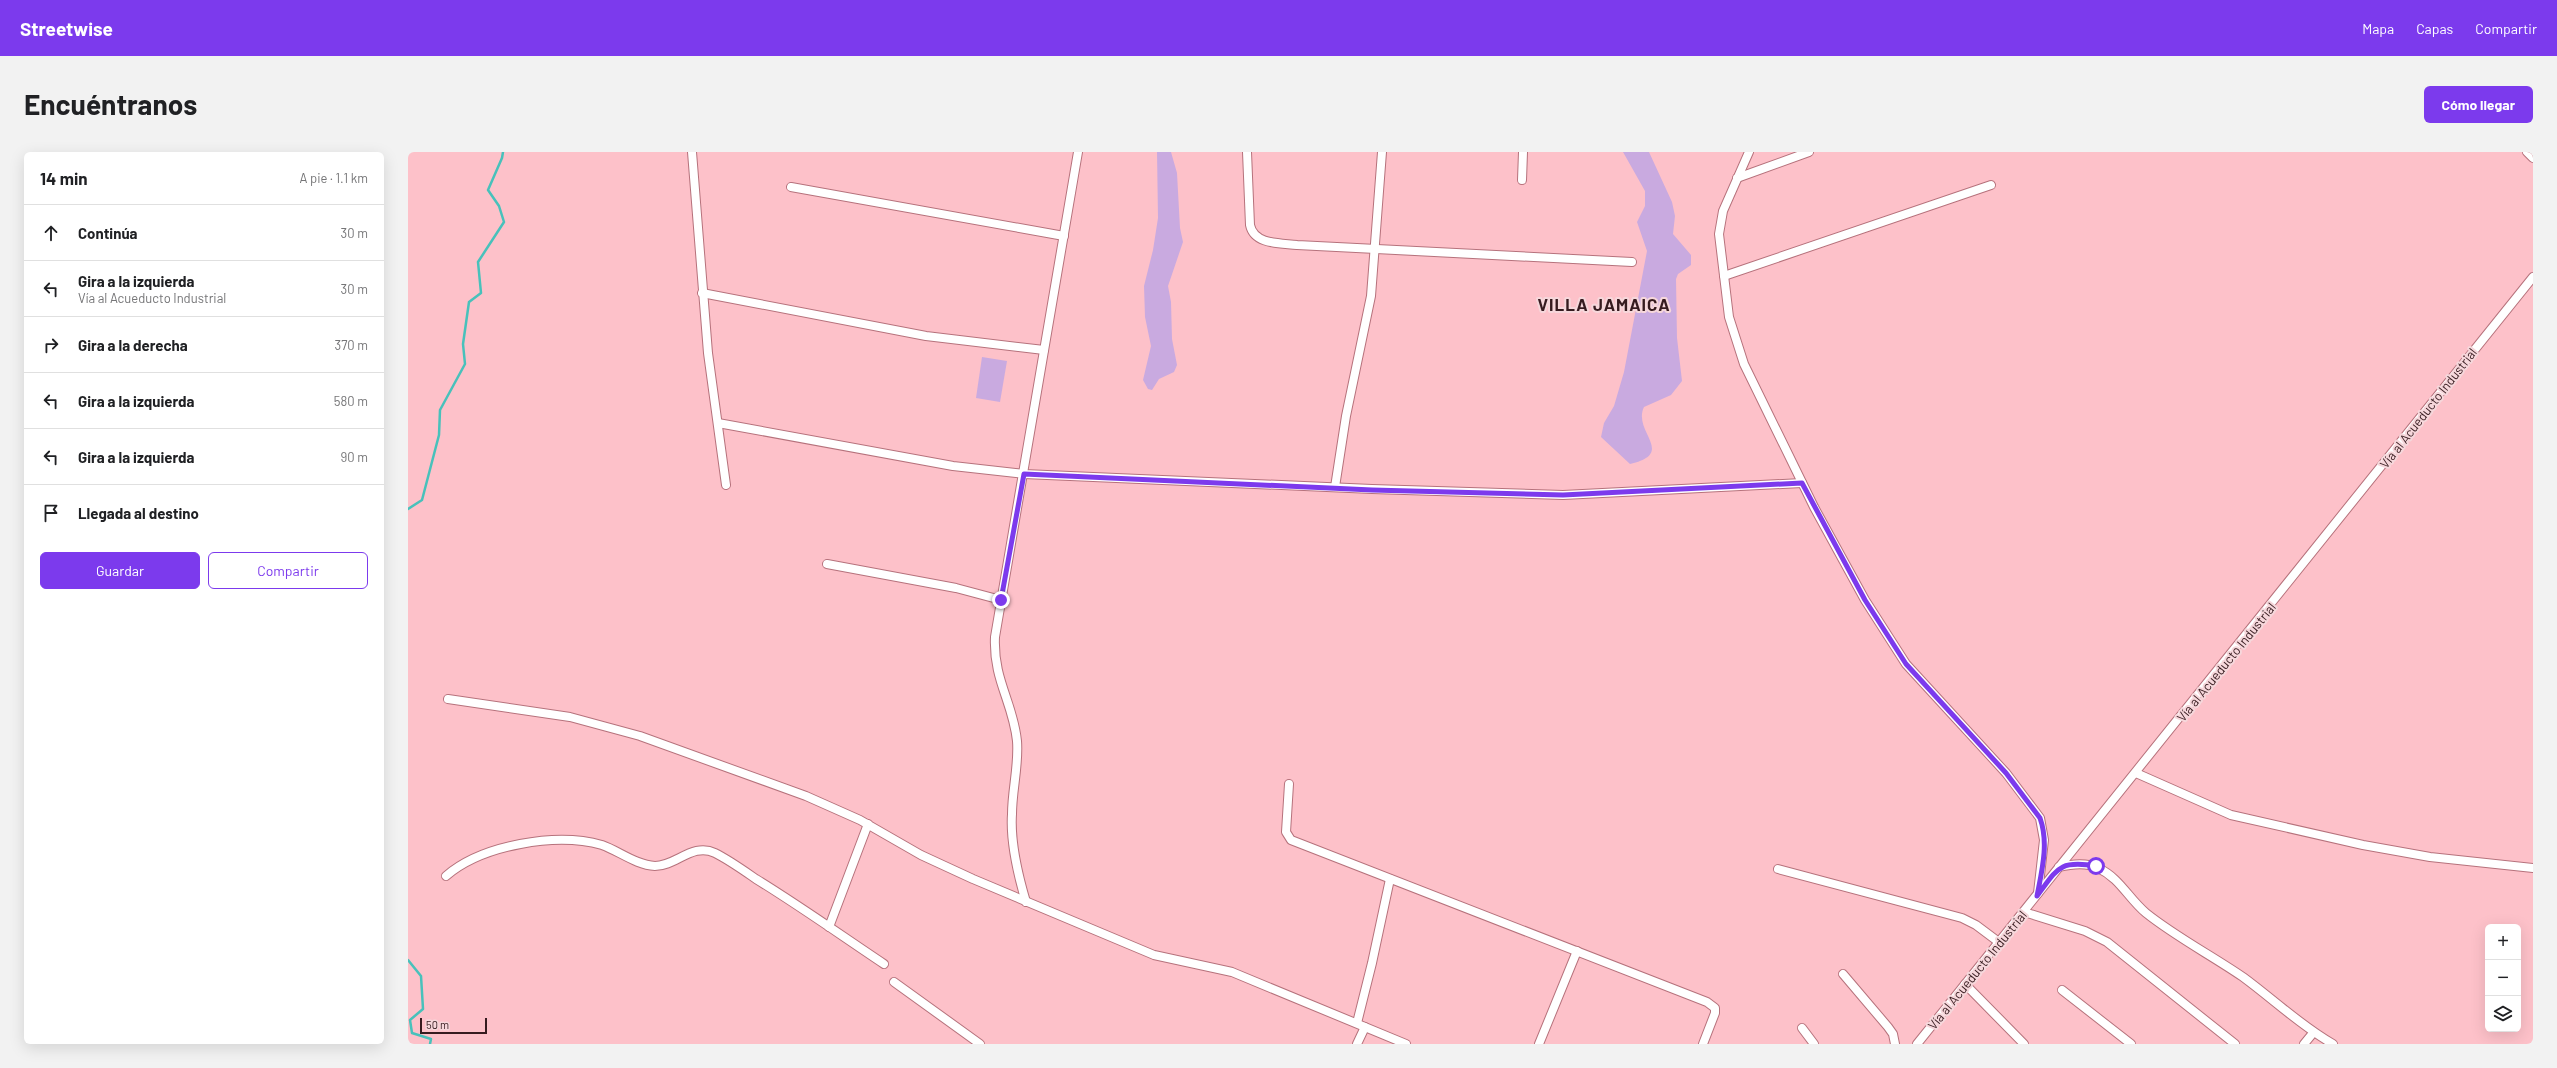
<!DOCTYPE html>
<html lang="es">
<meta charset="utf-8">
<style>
:root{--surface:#fff;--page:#f2f2f2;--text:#202124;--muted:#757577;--line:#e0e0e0;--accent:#7c3aed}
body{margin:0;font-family:Barlow,sans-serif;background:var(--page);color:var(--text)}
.controls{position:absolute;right:12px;bottom:12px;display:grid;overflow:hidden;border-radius:6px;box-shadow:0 4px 16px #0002}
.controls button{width:36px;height:36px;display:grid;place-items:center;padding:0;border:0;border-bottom:1px solid var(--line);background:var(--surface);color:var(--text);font:20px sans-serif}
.scale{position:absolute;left:12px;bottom:10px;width:67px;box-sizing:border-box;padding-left:4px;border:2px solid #361b1f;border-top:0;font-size:11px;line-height:14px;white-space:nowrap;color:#361b1f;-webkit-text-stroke:3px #f6d7db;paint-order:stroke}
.stop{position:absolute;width:12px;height:12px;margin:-9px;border:3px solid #7c3aed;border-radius:50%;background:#fff}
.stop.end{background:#7c3aed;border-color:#fff;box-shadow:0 1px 4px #0008}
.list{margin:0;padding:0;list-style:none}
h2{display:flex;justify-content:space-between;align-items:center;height:52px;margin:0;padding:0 16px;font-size:17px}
h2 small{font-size:13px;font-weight:400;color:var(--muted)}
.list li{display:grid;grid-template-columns:26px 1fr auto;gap:12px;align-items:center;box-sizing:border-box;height:56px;padding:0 16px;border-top:1px solid var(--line)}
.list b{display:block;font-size:15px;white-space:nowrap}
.list p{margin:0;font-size:13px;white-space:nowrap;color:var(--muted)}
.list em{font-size:13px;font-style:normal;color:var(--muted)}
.actions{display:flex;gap:8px;padding:12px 16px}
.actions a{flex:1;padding:9px 0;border:1px solid var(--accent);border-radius:6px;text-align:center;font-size:14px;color:var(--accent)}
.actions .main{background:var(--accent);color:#fff}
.icon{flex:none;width:22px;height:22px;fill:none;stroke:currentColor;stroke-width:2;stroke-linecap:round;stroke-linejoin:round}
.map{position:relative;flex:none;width:2125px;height:892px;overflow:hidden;border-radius:6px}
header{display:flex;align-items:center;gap:24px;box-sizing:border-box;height:56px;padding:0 20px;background:var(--accent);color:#fff}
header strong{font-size:19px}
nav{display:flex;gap:22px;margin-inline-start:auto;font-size:14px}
.intro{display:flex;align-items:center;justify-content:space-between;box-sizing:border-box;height:96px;padding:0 24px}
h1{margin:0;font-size:28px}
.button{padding:10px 18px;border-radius:6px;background:var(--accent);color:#fff;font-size:14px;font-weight:700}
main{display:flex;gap:24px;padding:0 24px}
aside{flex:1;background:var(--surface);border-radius:6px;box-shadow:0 4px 16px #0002}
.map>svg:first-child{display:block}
</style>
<header>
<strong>Streetwise</strong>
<nav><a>Mapa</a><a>Capas</a><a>Compartir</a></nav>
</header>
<div class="intro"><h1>Encuéntranos</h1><a class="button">Cómo llegar</a></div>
<main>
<aside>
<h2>14 min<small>A pie · 1.1 km</small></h2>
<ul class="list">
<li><svg class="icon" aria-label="ahead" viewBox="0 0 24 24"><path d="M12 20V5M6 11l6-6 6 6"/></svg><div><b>Continúa</b></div><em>30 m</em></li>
<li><svg class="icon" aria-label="left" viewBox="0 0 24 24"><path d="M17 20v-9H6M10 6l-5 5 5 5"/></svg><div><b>Gira a la izquierda</b><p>Vía al Acueducto Industrial</p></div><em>30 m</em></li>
<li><svg class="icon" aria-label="right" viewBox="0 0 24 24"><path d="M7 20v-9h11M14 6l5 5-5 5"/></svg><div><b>Gira a la derecha</b></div><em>370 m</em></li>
<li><svg class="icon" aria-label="left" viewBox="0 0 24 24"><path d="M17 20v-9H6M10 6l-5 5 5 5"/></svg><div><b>Gira a la izquierda</b></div><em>580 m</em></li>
<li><svg class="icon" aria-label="left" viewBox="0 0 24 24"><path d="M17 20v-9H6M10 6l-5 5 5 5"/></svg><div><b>Gira a la izquierda</b></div><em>90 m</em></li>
<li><svg class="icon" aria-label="arrive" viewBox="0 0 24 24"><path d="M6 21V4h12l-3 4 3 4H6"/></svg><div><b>Llegada al destino</b></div></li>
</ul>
<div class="actions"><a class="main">Guardar</a><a>Compartir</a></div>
</aside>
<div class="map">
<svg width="2125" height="892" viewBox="0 0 2125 892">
<rect width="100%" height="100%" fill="#fdc1c9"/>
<g fill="#c9aae0">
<path d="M749 0H763L769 21 772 76 775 90 760 134 763 150 764 187 769 213 766 220 751 227 744 238 740 237 735 228 743 194 737 165 736 134 745 98 750 66Z"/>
<path d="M1215 0H1241L1264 50 1267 64 1265 82 1283 103V113L1270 122 1268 127 1269 186 1274 229 1263 243 1236 255C1224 280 1269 301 1222 312L1193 285 1196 271 1206 254 1216 220 1239 99 1229 70 1237 54V39Z"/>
<path d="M574 205 599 209 592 250 568 246Z"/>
</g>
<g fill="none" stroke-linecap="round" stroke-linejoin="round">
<g stroke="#48c1bb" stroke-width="2.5">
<path d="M0 357 14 348 31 283 32 258 57 212 55 192 61 150 73 141 70 110 96 70 91 54 80 38 94 6 95 0"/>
<path d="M0 808 13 824 15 857 2 868 4 881 23 887 22 892"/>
</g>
<defs>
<g id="street">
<path d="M284 0 300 201 318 333"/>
<path d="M839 0 842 73C846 93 873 91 889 93L1224 110"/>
<path d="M1341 0 1315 59 1311 82 1321 165 1336 212 1406 355 1457 448 1498 512 1598 621 1632 666 1636 688 1630 741"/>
<path d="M2119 0 2125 6"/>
<path d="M1329 26 1401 0"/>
<path d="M1114 28 1115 0"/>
<path d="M383 35 656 84"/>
<path d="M1316 124 1583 33"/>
<path d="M294 141 518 184 636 198"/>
<path d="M310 271 545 314 616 322 964 337 1155 343 1394 331"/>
<path d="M927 335 938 264 963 144 974 0"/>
<path d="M419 412 548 436 593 448"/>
<path d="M40 547 162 565 232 584 398 644 452 668 513 703 565 727 746 803 824 820 998 892"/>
<path d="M1728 621 1823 663 1955 693 2022 705 2125 716"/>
<path d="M881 632 878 680 883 688 1299 850 1307 856V861L1295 892"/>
<path d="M1651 715C1664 712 1678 710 1690 716 1712 726 1720 746 1738 761 1768 785 1803 803 1835 825 1865 847 1893 874 1925 892"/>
<path d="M1370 717 1554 766 1568 773 1592 791"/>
<path d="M38 724C74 693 148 680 194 693 211 699 228 713 247 714 268 714 285 690 307 701 321 708 335 718 348 727 392 754 434 784 476 812"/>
<path d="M618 750C610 723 602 691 604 662 604 638 611 613 609 589 605 550 585 528 587 485L670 0"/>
<path d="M1616 760 1677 779 1699 790 1827 892"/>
<path d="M421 775 460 672"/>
<path d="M1435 822 1480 875 1485 882 1487 892"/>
<path d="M486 830 572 892"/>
<path d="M1557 832 1616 892"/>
<path d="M1654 838 1723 892"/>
<path d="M949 871 964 811 982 727"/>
<path d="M1394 876 1406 892"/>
<path d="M949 892 957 875"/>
<path d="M1131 892 1169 799"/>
<path d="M1509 892 2125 125"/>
<path d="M1896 892 1905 881"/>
</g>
</defs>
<use href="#street" stroke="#b6727c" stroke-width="10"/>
<use href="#street" stroke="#fff" stroke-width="8"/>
</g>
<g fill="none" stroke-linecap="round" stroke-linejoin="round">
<path stroke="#7c3aed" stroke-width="5" d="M593 448 616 322 964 338 1155 343 1394 331 1457 448 1498 512 1598 621 1632 666C1641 691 1634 718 1629 744 1650 716 1651 708 1688 714"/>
</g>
<g text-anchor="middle" stroke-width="4" stroke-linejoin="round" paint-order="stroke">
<g font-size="13" fill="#361b1f" stroke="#f6d7db">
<text transform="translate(2020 256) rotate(-52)" y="5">Vía al Acueducto Industrial</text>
<text transform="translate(1818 510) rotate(-51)" y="5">Vía al Acueducto Industrial</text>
<text transform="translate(1569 818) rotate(-51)" y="5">Vía al Acueducto Industrial</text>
</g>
<g font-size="17" font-weight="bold" letter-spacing="1" fill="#361b1f" stroke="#f6d7db">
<text x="1196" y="159">VILLA JAMAICA</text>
</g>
</g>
</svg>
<div class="controls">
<button>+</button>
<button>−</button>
<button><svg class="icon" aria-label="layers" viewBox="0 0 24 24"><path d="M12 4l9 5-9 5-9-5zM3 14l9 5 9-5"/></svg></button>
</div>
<div class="scale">50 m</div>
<div class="stop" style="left:1688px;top:714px"></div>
<div class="stop end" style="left:593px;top:448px"></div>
</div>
</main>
